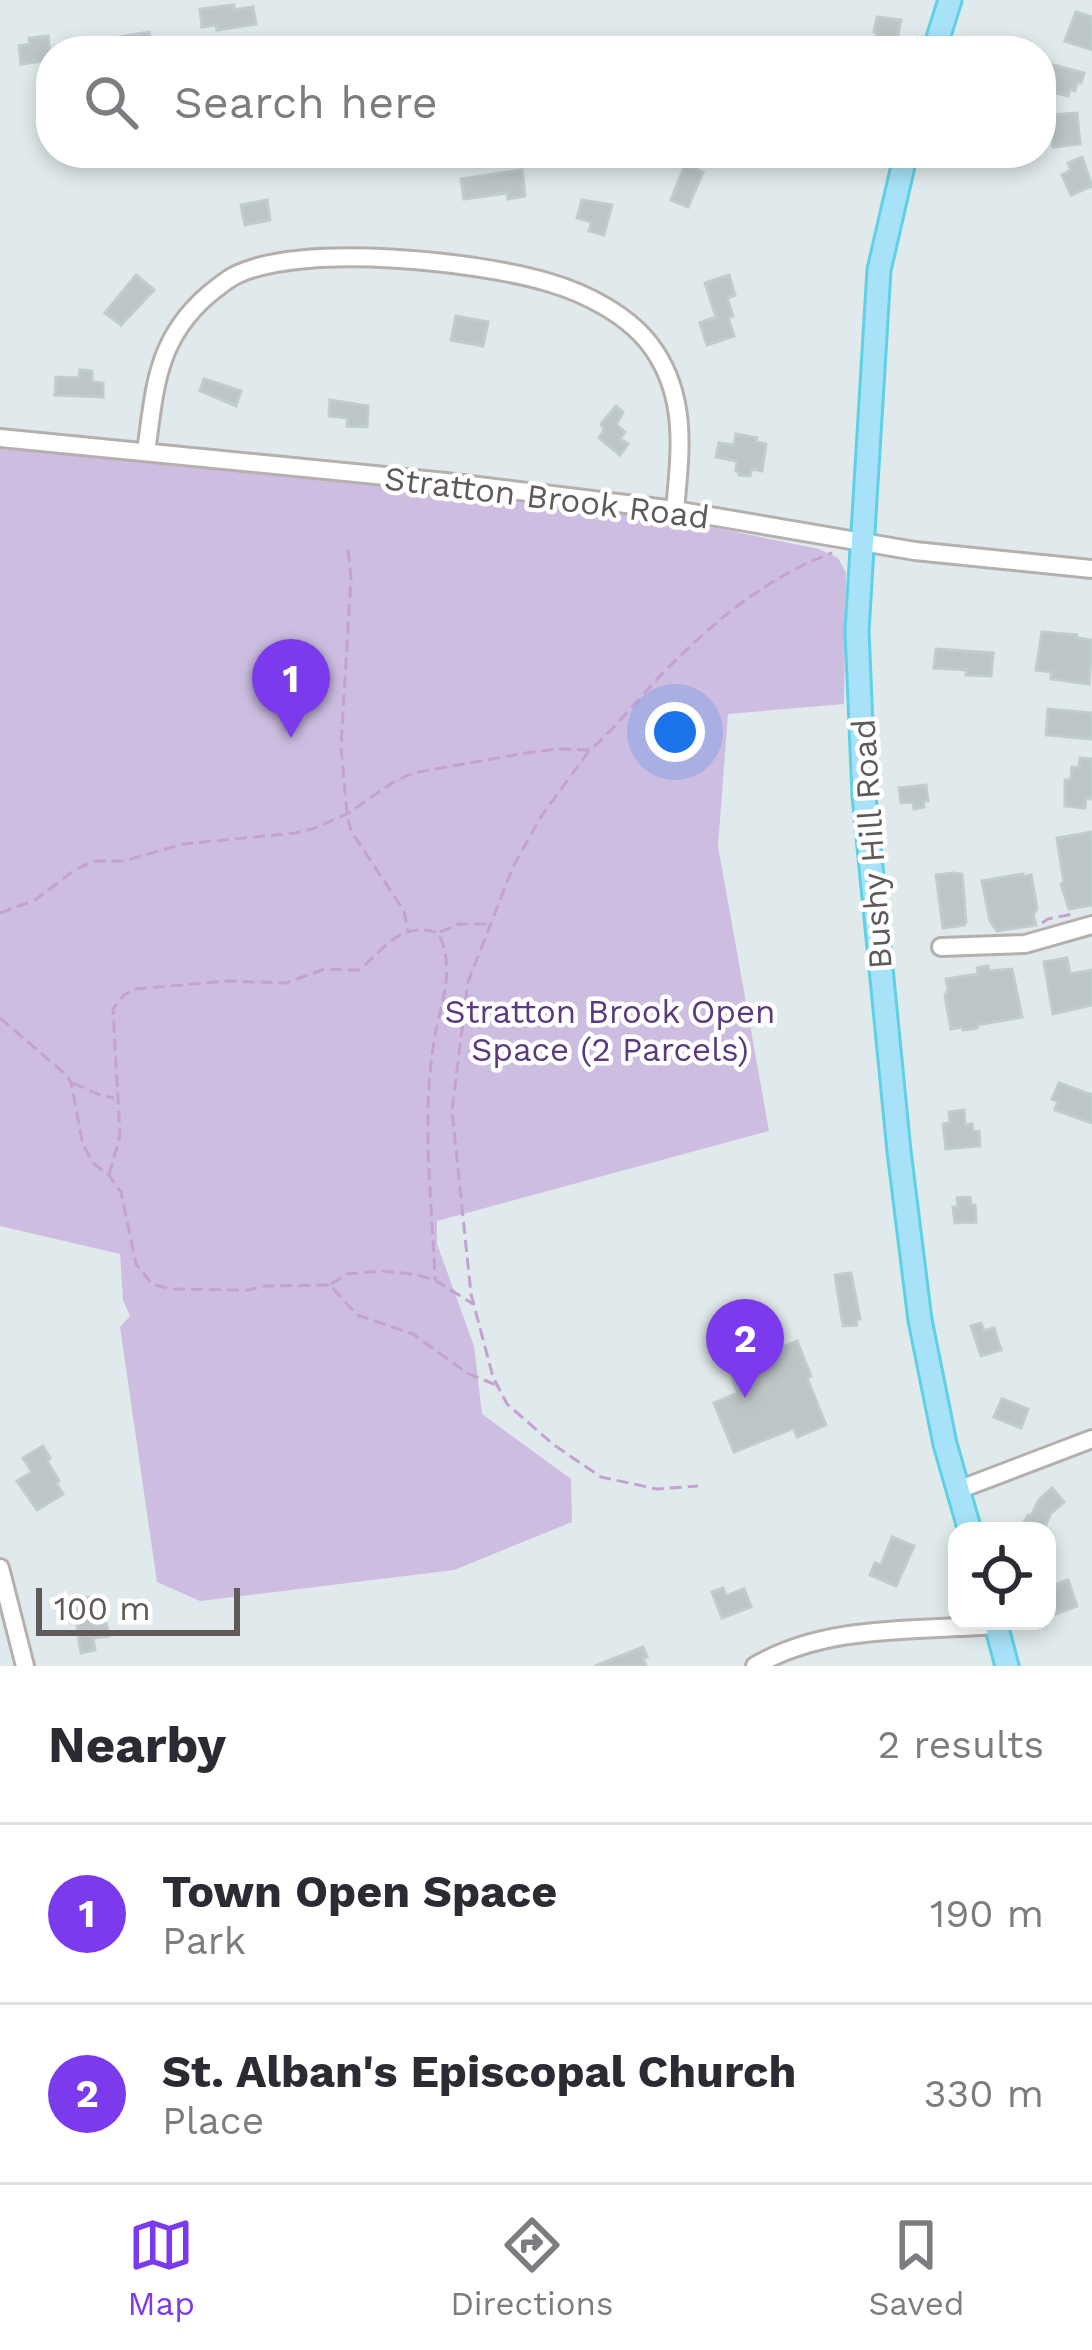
<!DOCTYPE html>
<style>
:root{--surface:#fff;--page:#f7f7f7;--text:#2b2b33;--muted:#7c7c81;--line:#e1e1e2;--accent:#7c3aed}
body{margin:0;font-family:"Work Sans",sans-serif;background:var(--page);color:var(--text)}
.controls{position:absolute;right:36px;bottom:36px;display:grid;overflow:hidden;border-radius:24px;box-shadow:0 6px 18px #0003}
.controls button{width:108px;height:108px;display:grid;place-items:center;padding:0;border:0;border-bottom:3px solid var(--line);background:var(--surface);color:var(--text);font:60px sans-serif}
.scale{position:absolute;left:36px;bottom:30px;width:204px;box-sizing:border-box;padding-left:12px;border:6px solid #605959;border-top:0;font-size:33px;line-height:42px;white-space:nowrap;color:#605959;-webkit-text-stroke:9px #fff;paint-order:stroke}
.you{position:absolute;left:675px;top:732px;width:42px;height:42px;margin:-30px;border:9px solid #fff;border-radius:50%;background:#1a73e8;box-shadow:0 0 0 18px #1a73e833}
.badge{display:grid;place-items:center;width:78px;height:78px;border-radius:50%;background:var(--accent);color:#fff;font-size:39px;font-weight:700}
.pin{position:absolute;translate:-50% -99px;filter:drop-shadow(0 3px 6px #0008)}
.pin::after{content:'';position:absolute;top:63px;width:42px;height:36px;background:inherit;clip-path:polygon(0 0,100% 0,50% 100%)}
.list{margin:0;padding:0;list-style:none}
h2{display:flex;justify-content:space-between;align-items:center;height:156px;margin:0;padding:0 48px;font-size:51px}
h2 small{font-size:39px;font-weight:400;color:var(--muted)}
.list li{display:grid;grid-template-columns:78px 1fr auto;gap:36px;align-items:center;box-sizing:border-box;height:180px;padding:0 48px;border-top:3px solid var(--line)}
.list b{display:block;font-size:45px;white-space:nowrap}
.list p{margin:0;font-size:39px;white-space:nowrap;color:var(--muted)}
.list em{font-size:39px;font-style:normal;color:var(--muted)}
.icon{flex:none;width:66px;height:66px;fill:none;stroke:currentColor;stroke-width:2;stroke-linecap:round;stroke-linejoin:round}
.map{position:relative;flex:none;width:1092px;height:1666px;overflow:hidden}
.search{position:absolute;background:var(--surface);box-shadow:0 6px 18px #0003;left:36px;right:36px;top:36px;height:132px;display:flex;align-items:center;gap:30px;box-sizing:border-box;padding:0 42px;border-radius:48px;color:var(--muted);font-size:45px}
.sheet{height:516px;background:var(--surface)}
nav{display:flex;justify-content:space-around;align-items:center;box-sizing:border-box;height:168px;border-top:3px solid var(--line);background:var(--surface);font-size:33px;color:var(--muted)}
nav a{display:grid;justify-items:center;gap:6px}
nav .on{color:var(--accent)}
.map>svg:first-child{display:block}
</style>
<div class="map">
<svg width="1092" height="1666" viewBox="0 0 1092 1666">
<rect width="100%" height="100%" fill="#e0e9eb"/>
<path fill="#cdbee1" d="M0 449 350 478 691 523 819 549 838 558 846 573 844 704 728 714 718 846 769 1131 437 1221V1244L474 1346 482 1414 571 1479 572 1522 454 1570 200 1601 157 1582 120 1327 130 1316 123 1300 120 1254 0 1226Z"/>
<g fill="#bdc5c6" stroke="#bfcdcf" stroke-width="3">
<path d="M234 5V10L253 7 256 24 217 30 216 25 202 27 200 9Z"/>
<path d="M1076 12 1092 17V50L1065 41Z"/>
<path d="M877 17 901 20 897 39H894L893 45 876 39 877 33 874 32Z"/>
<path d="M149 32 152 51H111L109 39Z"/>
<path d="M48 36 51 60 21 64 19 46 30 44 29 38Z"/>
<path d="M1053 65 1084 73 1081 83 1077 82 1075 91 1070 89 1068 96 1047 91Z"/>
<path d="M1077 113 1080 144 1053 147 1050 115Z"/>
<path d="M1082 157 1092 186 1071 195 1062 175 1071 170 1068 163Z"/>
<path d="M685 165 703 172 688 207 671 200Z"/>
<path d="M522 170 525 196 508 199 507 193 464 199 461 179Z"/>
<path d="M267 200 270 220 245 225 241 205Z"/>
<path d="M582 200 612 205 604 235 589 231 592 222 577 218Z"/>
<path d="M136 275 154 290 121 325 105 313Z"/>
<path d="M729 275 735 295 727 298 733 316 728 318 734 336 707 345 700 323 716 317 705 283Z"/>
<path d="M456 316 488 322 483 346 451 340Z"/>
<path d="M80 370 92 371V382L103 383V397L55 395 56 377 79 378Z"/>
<path d="M204 379 241 391 236 406 200 391Z"/>
<path d="M330 400 368 406 367 427 347 426 348 418 329 416Z"/>
<path d="M616 406 623 412 616 425 625 432 620 439 628 444 620 455 599 438 604 430 601 424Z"/>
<path d="M736 434 757 438 756 442 766 444 762 471 752 469 750 476 739 475 740 472 736 471 737 461 716 457 719 443 734 445Z"/>
<path d="M1042 632 1077 635V638L1092 640 1089 684 1051 679V672L1036 670Z"/>
<path d="M936 649 993 653 991 676 966 675 967 670 934 668Z"/>
<path d="M1048 709 1092 713V739L1046 735Z"/>
<path d="M1080 758 1092 759V799L1086 798 1085 808 1065 806V780H1071L1072 767 1079 768Z"/>
<path d="M926 785 928 801H923L924 807 914 809 913 802 901 803 899 788Z"/>
<path d="M1092 832V905L1069 909 1061 884 1064 883 1057 838Z"/>
<path d="M953 873 962 874 966 922 964 925 943 928 936 875Z"/>
<path d="M1023 874V877L1031 875 1037 908 1033 915 1036 925 997 931 990 921 982 881Z"/>
<path d="M1067 958 1070 974 1092 970V1005L1053 1014 1044 962Z"/>
<path d="M988 966 989 971 1012 969 1022 1017 977 1025V1028L963 1030 962 1027 951 1029 945 996 948 990 946 979 978 974 977 968Z"/>
<path d="M1059 1083 1092 1095V1123L1055 1110 1058 1101 1052 1099Z"/>
<path d="M964 1110 965 1125 972 1124 973 1132 979 1131 980 1146 946 1149 943 1124 950 1123 949 1112Z"/>
<path d="M970 1197 971 1205H975L976 1222 955 1223 953 1207H958L957 1198Z"/>
<path d="M851 1273 860 1319H856L857 1325 843 1326 835 1275Z"/>
<path d="M981 1323 984 1331 994 1328 1001 1350 981 1356 971 1326Z"/>
<path d="M797 1341 811 1376 807 1378 826 1425 797 1437 794 1428 734 1452 714 1403 738 1393 730 1373 765 1359 764 1355Z"/>
<path d="M1002 1399 1028 1409 1021 1428 994 1417Z"/>
<path d="M43 1446 50 1458 47 1461 59 1481 56 1483 63 1494 37 1510 17 1481 32 1472 23 1458Z"/>
<path d="M1052 1488 1064 1502 1051 1513 1043 1531H1019L1028 1515 1031 1516 1039 1500Z"/>
<path d="M892 1537 914 1546 896 1586 870 1575 875 1563 881 1565Z"/>
<path d="M1068 1580 1077 1606 1047 1617V1588Z"/>
<path d="M723 1588 726 1596 744 1589 751 1607 722 1618 712 1592Z"/>
<path d="M92 1597 97 1625 106 1623 109 1636 93 1638 95 1650 81 1653 73 1600Z"/>
<path d="M643 1647 647 1657 643 1658 646 1666H595Z"/>
</g>
<g fill="none" stroke-linecap="round" stroke-linejoin="round">
<defs>
<g id="minor">
<path d="M0 438 446 482 675 510 915 551 1092 569"/>
<path d="M146 452C155 388 156 340 208 295 217 288 228 278 238 274 306 243 476 261 547 282 586 293 631 316 654 350 688 400 680 454 675 510"/>
<path d="M941 947 1025 944 1092 925"/>
<path d="M958 1490 1092 1439"/>
<path d="M0 1568 25 1666"/>
<path d="M755 1666C826 1624 917 1631 996 1625"/>
</g>
<g id="major">
<path d="M934 51 950 0"/>
<path d="M906 153 879 270 857 631 864 796 899 1151 920 1320 945 1444 970 1531"/>
<path d="M995 1621 1007 1666"/>
</g>
</defs>
<use href="#minor" stroke="#b5afae" stroke-width="22"/>
<use href="#major" stroke="#5ed1e5" stroke-width="27"/>
<g stroke="#c3a2d2" stroke-width="3" stroke-dasharray="12 6" stroke-linecap="butt">
<path d="M348 550 351 577 341 747 347 814 351 831 404 911 408 932"/>
<path d="M589 751 540 818 513 867 468 982 452 1111 471 1294 493 1377 507 1404 554 1445 601 1477 657 1489 698 1486"/>
<path d="M0 913 35 900 76 869 95 861H124L183 844 296 833 315 828 347 814 392 783 413 773 526 753 558 749 590 750C620 724 644 691 673 663 718 618 771 575 832 553"/>
<path d="M1042 923 1048 919 1073 914"/>
<path d="M440 932 459 924H489"/>
<path d="M0 1018 64 1073 71 1082 83 1145 94 1164 109 1175 121 1192 136 1264 152 1284 170 1289 248 1290 265 1286 330 1285 357 1315 413 1334 467 1373 496 1385"/>
<path d="M73 1083 100 1095 114 1098"/>
<path d="M109 1175 120 1136 113 1009 124 995 135 989 228 981 285 983 325 969 359 970C384 950 400 920 438 933 455 965 443 997 436 1031 420 1113 432 1197 435 1280"/>
<path d="M331 1284 347 1274 381 1271 413 1274 435 1280 473 1304"/>
</g>
<use href="#minor" stroke="#fff" stroke-width="16"/>
<use href="#major" stroke="#a8e2f8" stroke-width="21"/>
</g>
<g text-anchor="middle" stroke-width="9" stroke-linejoin="round" paint-order="stroke">
<g font-size="33" fill="#605959" stroke="#fff">
<text transform="translate(547 497) rotate(7)" y="12">Stratton Brook Road</text>
<text transform="translate(871 844) rotate(-94)" y="12">Bushy Hill Road</text>
</g>
<g font-size="33" fill="#5b3a7e" stroke="#fff">
<text x="610" y="1023">Stratton Brook Open<tspan x="610" dy="38">Space (2 Parcels)</tspan></text>
</g>
</g>
</svg>
<div class="controls">
<button><svg class="icon" aria-label="locate" viewBox="0 0 24 24"><circle cx="12" cy="12" r="6"/><path d="M12 2v4M12 18v4M2 12h4M18 12h4"/></svg></button>
</div>
<div class="scale">100 m</div>
<div class="you"></div>
<div class="pin badge" style="left:291px;top:738px">1</div>
<div class="pin badge" style="left:745px;top:1398px">2</div>
<div class="search"><svg class="icon" aria-label="search" viewBox="0 0 24 24"><circle cx="10" cy="10" r="6"/><path d="M15 15l6 6"/></svg>Search here</div>
</div>
<section class="sheet">
<h2>Nearby<small>2 results</small></h2>
<ul class="list">
<li><span class="badge">1</span><div><b>Town Open Space</b><p>Park</p></div><em>190 m</em></li>
<li><span class="badge">2</span><div><b>St. Alban's Episcopal Church</b><p>Place</p></div><em>330 m</em></li>
</ul>
</section>
<nav>
<a class="on"><svg class="icon" aria-label="map" viewBox="0 0 24 24"><path d="M3 6l6-2 6 2 6-2v14l-6 2-6-2-6 2zM9 4v14M15 6v14"/></svg>Map</a>
<a><svg class="icon" aria-label="directions" viewBox="0 0 24 24"><path d="M12 3l9 9-9 9-9-9zM9 14v-3h6M13 9l2 2-2 2"/></svg>Directions</a>
<a><svg class="icon" aria-label="saved" viewBox="0 0 24 24"><path d="M7 4h10v16l-5-4-5 4z"/></svg>Saved</a>
</nav>
